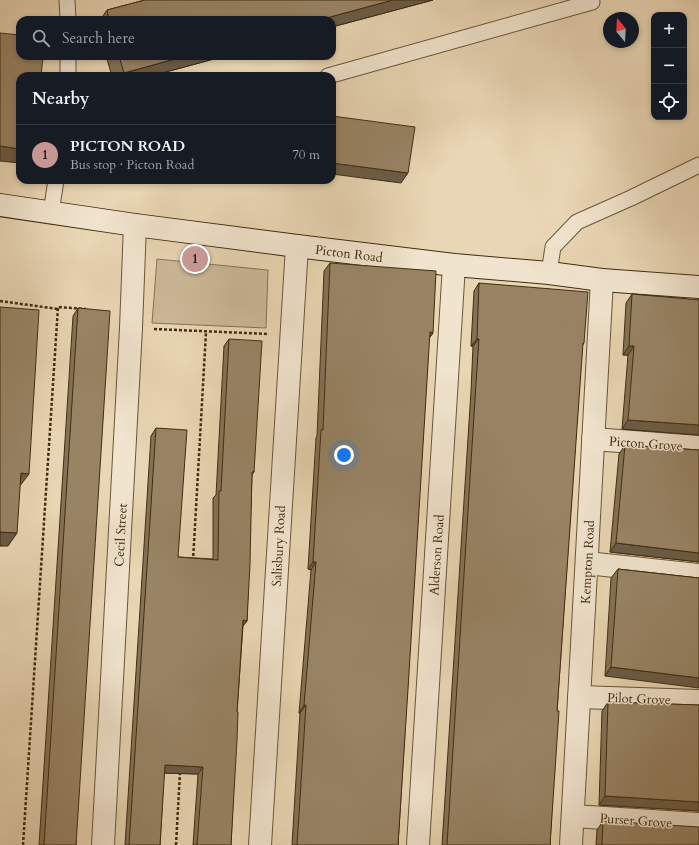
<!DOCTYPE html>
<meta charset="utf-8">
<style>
:root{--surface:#171b24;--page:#20242c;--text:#f1f3f6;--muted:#9ea1a6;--line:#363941;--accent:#c59692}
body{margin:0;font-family:Cardo,serif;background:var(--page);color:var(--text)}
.controls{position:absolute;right:12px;top:12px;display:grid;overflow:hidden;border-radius:8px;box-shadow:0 2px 6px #0003}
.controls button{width:36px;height:36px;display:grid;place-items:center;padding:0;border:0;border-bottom:1px solid var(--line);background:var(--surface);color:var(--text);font:20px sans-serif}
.compass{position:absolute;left:603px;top:12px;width:36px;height:36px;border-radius:50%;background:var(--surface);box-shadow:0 2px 6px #0003;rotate:342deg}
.you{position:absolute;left:344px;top:455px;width:14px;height:14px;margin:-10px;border:3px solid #fff;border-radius:50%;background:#1a73e8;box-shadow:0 0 0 6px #1a73e833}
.badge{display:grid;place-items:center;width:26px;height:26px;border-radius:50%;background:var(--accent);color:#111;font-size:13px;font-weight:700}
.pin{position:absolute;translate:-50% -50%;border:2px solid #fff;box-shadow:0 1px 4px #0006}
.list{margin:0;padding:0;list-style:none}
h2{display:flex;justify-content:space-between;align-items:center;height:52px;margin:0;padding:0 16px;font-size:17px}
h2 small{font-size:13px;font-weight:400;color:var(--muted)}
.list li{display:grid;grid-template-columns:26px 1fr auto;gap:12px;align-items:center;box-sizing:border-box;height:60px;padding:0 16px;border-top:1px solid var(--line)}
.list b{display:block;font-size:15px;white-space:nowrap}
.list p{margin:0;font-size:13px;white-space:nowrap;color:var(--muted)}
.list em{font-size:13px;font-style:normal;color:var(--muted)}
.icon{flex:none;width:22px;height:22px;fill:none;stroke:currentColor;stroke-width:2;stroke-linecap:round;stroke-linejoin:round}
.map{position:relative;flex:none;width:699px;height:845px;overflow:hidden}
.search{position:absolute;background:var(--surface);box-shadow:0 2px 6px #0003;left:16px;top:16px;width:320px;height:44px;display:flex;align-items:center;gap:10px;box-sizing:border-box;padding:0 14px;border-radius:12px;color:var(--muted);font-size:15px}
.panel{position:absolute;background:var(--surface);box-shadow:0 2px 6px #0003;left:16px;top:72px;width:320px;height:112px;border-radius:12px}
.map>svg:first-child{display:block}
</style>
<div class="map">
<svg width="699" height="845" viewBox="0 0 699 845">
<rect width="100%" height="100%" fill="#e9d6b4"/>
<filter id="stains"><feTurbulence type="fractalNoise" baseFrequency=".005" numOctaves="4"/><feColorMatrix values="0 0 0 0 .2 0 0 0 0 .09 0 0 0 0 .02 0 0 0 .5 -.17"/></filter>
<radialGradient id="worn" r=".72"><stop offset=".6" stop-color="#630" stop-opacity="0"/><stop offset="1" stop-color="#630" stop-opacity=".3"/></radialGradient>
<path fill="#ccb998" stroke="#867254" d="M157 259 268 270 266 328 152 323Z"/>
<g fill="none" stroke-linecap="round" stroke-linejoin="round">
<defs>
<g id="service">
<path d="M67 0 68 20"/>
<path d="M68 56V76"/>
<path d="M328 76 592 2"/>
<path d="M51 213 56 180"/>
<path d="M549 273 553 247 577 222 631 198 699 165"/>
</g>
<g id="minor">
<path d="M593 439 699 447"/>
<path d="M587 563 699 575"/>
<path d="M579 697 699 701"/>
<path d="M573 816 699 824"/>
<path d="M103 845 131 328 135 225"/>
<path d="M260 845 297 246"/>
<path d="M418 845 454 265"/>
<path d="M571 845 602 280"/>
</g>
<path id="secondary" d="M0 205 135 225 297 246 454 265 549 273 602 280 699 287"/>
</defs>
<use href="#service" stroke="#6a5638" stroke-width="17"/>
<use href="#minor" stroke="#6a5638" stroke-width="24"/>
<use href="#secondary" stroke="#402c0f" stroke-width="24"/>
<g stroke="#402c0f" stroke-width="2.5" stroke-dasharray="3 2" stroke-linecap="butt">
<path d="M0 301 58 309"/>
<path d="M154 329 269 334"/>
<path d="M193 561 206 332"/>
<path d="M23 845 58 307 86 309"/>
<path d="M176 845 180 772"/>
</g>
<use href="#service" stroke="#f1e4ce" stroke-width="15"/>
<use href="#minor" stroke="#f1e4ce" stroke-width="22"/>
<use href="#secondary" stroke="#f1e4ce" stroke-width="22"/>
</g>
<g fill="#837257" stroke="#402c0f">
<path d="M145 0H433L332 27V20H100L107 10Z"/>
<path d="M106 56H225L151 76H112Z"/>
<path d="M330 263 433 333 429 338 398 845H292L300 713H299L311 570 308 569 316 438 317 436 324 271Z"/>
<path d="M479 283 584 343 582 346 557 711 550 845H442L471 391 473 346H471L474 291Z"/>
<path d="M632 294 699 300V435L622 429 628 355H623L626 303Z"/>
<path d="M78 308 76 845H39L73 316Z"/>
<path d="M229 339 254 472 252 475 247 621 243 626 237 712 231 845H193L198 774 164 773 160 845H125L151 436 156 428 178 557 213 559V498L216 495 224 346Z"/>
<path d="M625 445 699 450V562L610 552 619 454Z"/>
<path d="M618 569 699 578 605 676 611 578Z"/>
<path d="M608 702 699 705V811L599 805 602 711Z"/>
<path d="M603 821 699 845H596L597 830Z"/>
</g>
<g fill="#6a5c47" stroke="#402c0f">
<path d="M393 0H433L332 27V20H319Z"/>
<path d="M186 56H225L151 76H122L124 73Z"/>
<path d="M0 146 20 149V163L0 161Z"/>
<path d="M332 163 408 173 401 183 332 174Z"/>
<path d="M430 332 433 333 427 341Z"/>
<path d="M477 339H479L473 346H471Z"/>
<path d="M629 346H634L628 355H623Z"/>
<path d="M628 420 699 425V435L622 429Z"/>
<path d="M21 473 29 474 19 487Z"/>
<path d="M0 532 17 533 8 546H0Z"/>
<path d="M616 543 699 553V562L610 552Z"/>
<path d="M313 562H316L311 570 308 569Z"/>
<path d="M243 620 247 621 241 628Z"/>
<path d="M611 667 699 678V688L605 676Z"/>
<path d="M304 705H306L300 713H299Z"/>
<path d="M165 765 203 767 198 774 160 773Z"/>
<path d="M605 796 699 802V811L599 805Z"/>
</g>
<g fill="#988465" stroke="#402c0f">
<path d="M145 0H393L319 20H109L107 10Z"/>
<path d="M0 33 20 35V56H43L41 76H20V149L0 146Z"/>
<path d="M119 56H186L124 73Z"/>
<path d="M332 116 415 127 408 173 332 163Z"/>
<path d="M330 263 436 271 433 333 430 332 408 689 398 845H297L306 705H304L316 562H313L321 430H323Z"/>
<path d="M479 283 588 292 584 343H583L557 711H559L550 845H447L476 383 479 339H477Z"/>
<path d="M632 294 699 300V425L628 420 634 346H629Z"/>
<path d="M0 307 39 310 29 474 21 473 17 533 0 532Z"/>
<path d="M78 308 110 311 76 845H44Z"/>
<path d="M229 339 262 341 254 472H252L250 564 247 621 243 620 237 712H238L237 740 231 845H197L203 767 165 765 160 845H129L156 428 187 430 178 557 218 560 219 491H221Z"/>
<path d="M625 445 699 450V553L616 543Z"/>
<path d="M618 569 699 578V678L611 667Z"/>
<path d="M608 702 699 705V802L605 796Z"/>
<path d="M603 821 699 827V845H602Z"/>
</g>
<g text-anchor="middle" stroke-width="3" stroke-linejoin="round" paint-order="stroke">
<g font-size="13" fill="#402c0f" stroke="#f1e4ce">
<text transform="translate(349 253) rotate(7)" y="5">Picton Road</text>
<text transform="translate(646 443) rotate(4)" y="5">Picton Grove</text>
<text transform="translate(120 535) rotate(-87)" y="5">Cecil Street</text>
<text transform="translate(278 546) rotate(-87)" y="5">Salisbury Road</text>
<text transform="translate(436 555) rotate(-86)" y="5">Alderson Road</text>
<text transform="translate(587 562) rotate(-87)" y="5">Kempton Road</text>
<text transform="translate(639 698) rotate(2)" y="5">Pilot Grove</text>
<text transform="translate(636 820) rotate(4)" y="5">Purser Grove</text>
</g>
</g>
<rect width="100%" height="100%" filter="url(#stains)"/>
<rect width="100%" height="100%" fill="url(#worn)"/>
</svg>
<div class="controls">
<button>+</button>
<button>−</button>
<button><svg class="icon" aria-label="locate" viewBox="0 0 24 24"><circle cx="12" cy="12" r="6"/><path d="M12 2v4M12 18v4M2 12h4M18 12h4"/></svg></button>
</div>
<svg class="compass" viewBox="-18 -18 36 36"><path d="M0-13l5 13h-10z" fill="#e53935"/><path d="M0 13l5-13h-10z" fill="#9ea1a6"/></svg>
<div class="you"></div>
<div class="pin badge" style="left:195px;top:259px">1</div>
<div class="search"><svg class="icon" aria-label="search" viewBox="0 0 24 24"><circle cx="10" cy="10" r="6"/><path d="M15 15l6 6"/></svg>Search here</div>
<section class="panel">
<h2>Nearby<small></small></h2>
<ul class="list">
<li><span class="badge">1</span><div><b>PICTON ROAD</b><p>Bus stop · Picton Road</p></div><em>70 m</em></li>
</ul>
</section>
</div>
